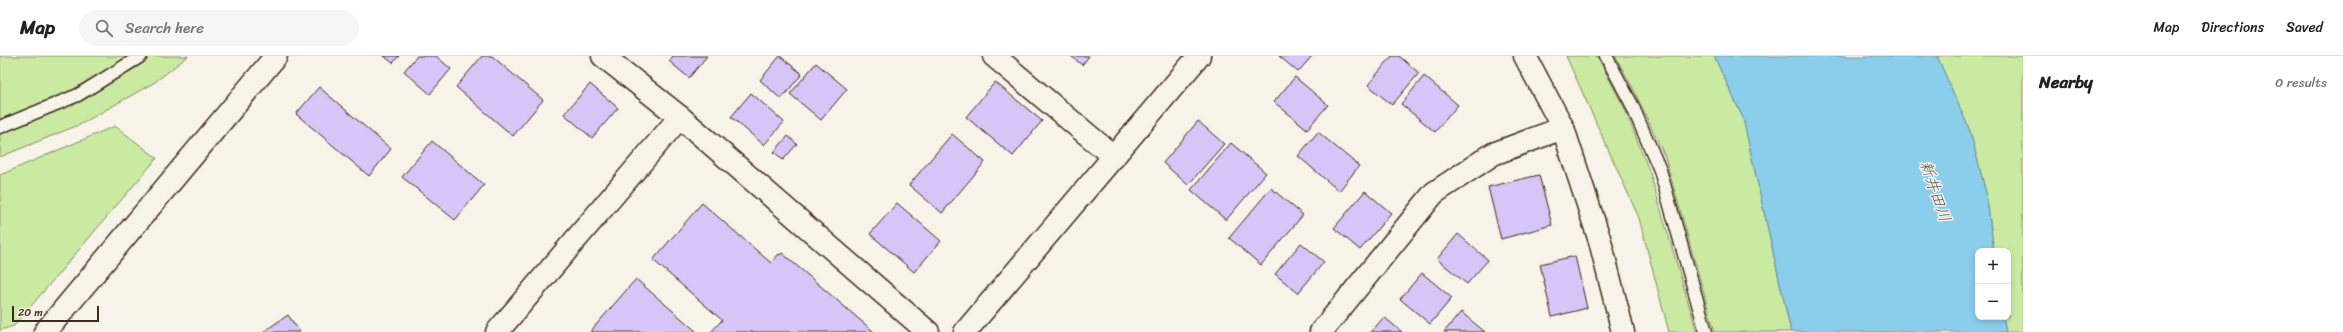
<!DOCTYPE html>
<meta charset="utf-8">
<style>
:root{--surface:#fff;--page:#f6f6f6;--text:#202124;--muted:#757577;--line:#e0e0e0}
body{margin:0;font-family:Sriracha,"Klee One",sans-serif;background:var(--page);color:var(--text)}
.controls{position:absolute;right:12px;bottom:12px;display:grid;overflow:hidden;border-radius:8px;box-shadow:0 2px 6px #0003}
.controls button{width:36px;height:36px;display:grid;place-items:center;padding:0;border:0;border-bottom:1px solid var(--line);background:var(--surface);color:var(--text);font:20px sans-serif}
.scale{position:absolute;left:12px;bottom:10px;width:87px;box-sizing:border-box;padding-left:4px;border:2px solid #3b2a1e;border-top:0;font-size:11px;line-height:14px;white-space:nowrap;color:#3b2a1e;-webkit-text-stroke:3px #f7f3e8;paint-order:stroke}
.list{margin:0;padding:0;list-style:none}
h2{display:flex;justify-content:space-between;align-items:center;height:52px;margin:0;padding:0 16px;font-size:17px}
h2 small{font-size:13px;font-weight:400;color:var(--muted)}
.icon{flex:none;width:22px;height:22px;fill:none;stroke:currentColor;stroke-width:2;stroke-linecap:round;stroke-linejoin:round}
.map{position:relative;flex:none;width:2023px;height:276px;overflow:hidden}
header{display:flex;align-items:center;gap:24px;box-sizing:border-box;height:56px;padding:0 20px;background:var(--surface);border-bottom:1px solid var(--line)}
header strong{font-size:19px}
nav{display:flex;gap:22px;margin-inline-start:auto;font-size:14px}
.search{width:280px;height:36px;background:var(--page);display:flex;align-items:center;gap:10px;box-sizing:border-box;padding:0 14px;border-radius:22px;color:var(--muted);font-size:15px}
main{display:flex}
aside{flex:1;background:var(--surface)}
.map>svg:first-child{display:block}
</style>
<header>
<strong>Map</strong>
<div class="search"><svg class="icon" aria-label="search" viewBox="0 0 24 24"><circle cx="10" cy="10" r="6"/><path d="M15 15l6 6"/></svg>Search here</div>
<nav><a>Map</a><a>Directions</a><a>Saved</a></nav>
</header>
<main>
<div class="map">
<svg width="2023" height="276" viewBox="0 0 2023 276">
<rect width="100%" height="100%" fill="#f7f3e8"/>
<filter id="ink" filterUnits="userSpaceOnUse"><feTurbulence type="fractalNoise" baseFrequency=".025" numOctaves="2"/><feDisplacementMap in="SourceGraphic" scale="8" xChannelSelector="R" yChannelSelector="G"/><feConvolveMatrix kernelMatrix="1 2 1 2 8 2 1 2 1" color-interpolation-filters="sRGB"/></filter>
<g filter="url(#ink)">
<g fill="#caeaa2" stroke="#828a60">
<path d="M0 0H188L155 26 81 68 0 101Z"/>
<path d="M1566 0H1597L1624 51 1650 117 1697 276H1669L1639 162Z"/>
<path d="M1615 0H1714L1743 62 1791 276H1715L1665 101 1633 32Z"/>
<path d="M1937 0H2023V276H2006L2003 261H2008V195H1994L1986 137 1970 75Z"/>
<path d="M115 70 157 102 14 270 0 274V119Z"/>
</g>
<path fill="#8bceec" stroke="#6b8c9a" d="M1714 0H1937L1970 75 1986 137 1994 195H1978V261H2003L2006 276H1791L1743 62Z"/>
<g fill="#d6c5f7" stroke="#3b2a1e">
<path d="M384 0H399L393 7Z"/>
<path d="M417 0H436L451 13 430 38 404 15Z"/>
<path d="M482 0H492L543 44 513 80 456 31Z"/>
<path d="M673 0H707L689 22 669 5Z"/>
<path d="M780 0 802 18 781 43 760 24Z"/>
<path d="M1071 0H1089L1082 9Z"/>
<path d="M1279 0H1312L1298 16Z"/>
<path d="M1392 0H1399L1419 17 1392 49 1368 29Z"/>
<path d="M816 7 847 33 821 64 790 38Z"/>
<path d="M1424 20 1458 49 1435 76 1401 48Z"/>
<path d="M1295 21 1328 49 1307 73 1274 46Z"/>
<path d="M995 26 1042 65 1013 100 966 61Z"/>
<path d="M590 28 618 52 592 82 564 58Z"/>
<path d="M319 31 391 93 369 120 296 58Z"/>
<path d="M751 37 784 66 764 89 731 61Z"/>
<path d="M1198 65 1224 88 1188 129 1163 107Z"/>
<path d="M1318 76 1359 110 1339 135 1298 100Z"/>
<path d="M952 78 985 106 942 157 909 129Z"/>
<path d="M788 80 797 88 783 104 774 96Z"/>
<path d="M432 85 484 129 455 164 402 121Z"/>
<path d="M1231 87 1266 117 1226 164 1191 134Z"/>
<path d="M1539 119 1552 169 1501 183 1488 131Z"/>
<path d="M1271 132 1303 159 1261 209 1229 182Z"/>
<path d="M1365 135 1391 157 1360 194 1334 172Z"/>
<path d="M702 147 771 207 779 198 780 199 782 197 874 276H711L722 264 653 204Z"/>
<path d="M897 147 941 185 914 216 870 178Z"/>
<path d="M1458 178 1488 204 1467 228 1437 203Z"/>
<path d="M1301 187 1324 206 1298 237 1275 218Z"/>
<path d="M1575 200 1587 252 1552 261 1540 208Z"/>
<path d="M1422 217 1452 242 1430 268 1400 243Z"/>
<path d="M636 223 697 276H590Z"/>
<path d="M1461 256 1485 276H1444Z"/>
<path d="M288 259 300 276H263Z"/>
<path d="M1384 261 1402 276H1371Z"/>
</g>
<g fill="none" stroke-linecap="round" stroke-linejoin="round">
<defs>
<g id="lane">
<path d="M1606 0 1631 47 1660 114 1706 276"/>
<path d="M0 71 78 39 141 0"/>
</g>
<g id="street">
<path d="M603 0 680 61 928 276"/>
<path d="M994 0 1114 101"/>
<path d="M1525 0 1563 72 1600 185 1623 276"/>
<path d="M45 276 276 0"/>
<path d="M497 276 680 61"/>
<path d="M965 276 1199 0"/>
<path d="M1321 276 1434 137 1493 98 1563 72"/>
</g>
</defs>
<use href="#lane" stroke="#3b2a1e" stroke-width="15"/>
<use href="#street" stroke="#3b2a1e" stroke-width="25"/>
<use href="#lane" stroke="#f7f3e8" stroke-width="12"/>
<use href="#street" stroke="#f7f3e8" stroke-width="22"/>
</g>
</g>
<g text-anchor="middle" stroke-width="3" stroke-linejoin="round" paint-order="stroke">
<g font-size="16" font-style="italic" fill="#4f5352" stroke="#f7f3e8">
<text transform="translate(1936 135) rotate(71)" y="6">新井田川</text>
</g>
</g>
</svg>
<div class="controls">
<button>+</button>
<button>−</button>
</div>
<div class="scale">20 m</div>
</div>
<aside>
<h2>Nearby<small>0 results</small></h2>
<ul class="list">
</ul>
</aside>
</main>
